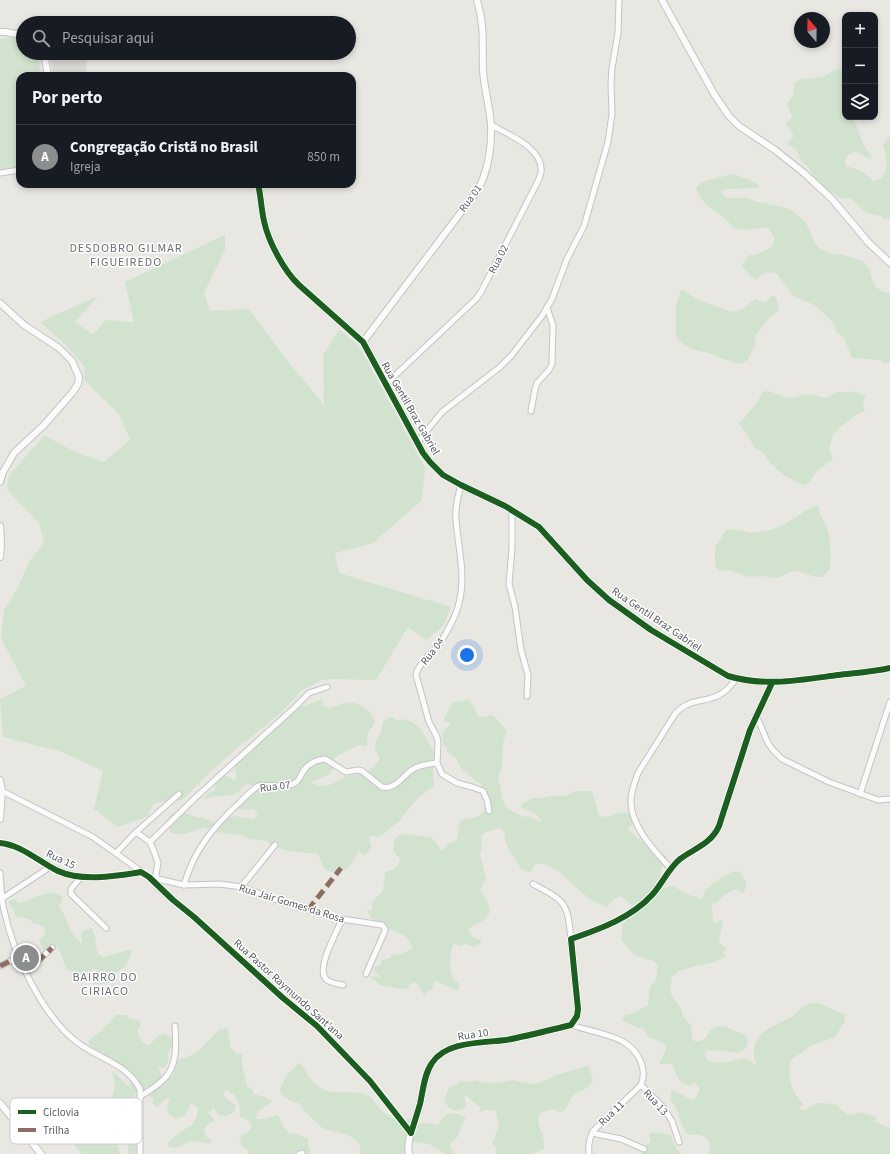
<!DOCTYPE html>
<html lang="pt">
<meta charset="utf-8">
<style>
:root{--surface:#171b24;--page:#242831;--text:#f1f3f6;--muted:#9ea1a6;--line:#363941;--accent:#8b8d8e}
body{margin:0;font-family:"Source Sans 3",sans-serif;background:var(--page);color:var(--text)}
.controls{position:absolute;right:12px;top:12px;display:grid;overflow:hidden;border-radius:8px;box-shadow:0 2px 6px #0003}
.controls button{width:36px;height:36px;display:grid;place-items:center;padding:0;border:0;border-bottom:1px solid var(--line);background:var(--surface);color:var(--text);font:20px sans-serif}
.compass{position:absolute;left:794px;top:12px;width:36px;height:36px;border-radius:50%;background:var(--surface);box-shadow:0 2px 6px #0003;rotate:340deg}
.you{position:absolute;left:467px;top:655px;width:14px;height:14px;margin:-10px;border:3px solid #fff;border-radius:50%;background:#1a73e8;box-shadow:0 0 0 6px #1a73e833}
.badge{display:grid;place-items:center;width:26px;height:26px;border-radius:50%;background:var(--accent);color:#fff;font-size:13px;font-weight:700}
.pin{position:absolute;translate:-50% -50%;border:2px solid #fff;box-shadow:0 1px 4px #0006}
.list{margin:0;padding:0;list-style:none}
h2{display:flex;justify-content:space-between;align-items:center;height:52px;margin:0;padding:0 16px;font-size:17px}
h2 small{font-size:13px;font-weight:400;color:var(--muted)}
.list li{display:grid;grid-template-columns:26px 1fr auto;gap:12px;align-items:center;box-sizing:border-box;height:64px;padding:0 16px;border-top:1px solid var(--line)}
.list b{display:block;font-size:15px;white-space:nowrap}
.list p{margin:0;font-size:13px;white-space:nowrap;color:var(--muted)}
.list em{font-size:13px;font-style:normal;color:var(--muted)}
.icon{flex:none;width:22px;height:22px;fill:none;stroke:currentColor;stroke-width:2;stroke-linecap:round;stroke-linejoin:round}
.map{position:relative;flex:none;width:890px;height:1154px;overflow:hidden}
.search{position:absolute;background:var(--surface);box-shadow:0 2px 6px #0003;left:16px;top:16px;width:340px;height:44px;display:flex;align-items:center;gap:10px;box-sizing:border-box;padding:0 14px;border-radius:22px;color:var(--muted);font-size:15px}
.panel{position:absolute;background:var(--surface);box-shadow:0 2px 6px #0003;left:16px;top:72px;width:340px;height:116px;border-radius:12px}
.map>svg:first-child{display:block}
</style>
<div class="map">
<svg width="890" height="1154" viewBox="0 0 890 1154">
<rect width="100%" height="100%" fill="#e8e7e2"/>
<g fill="#d9d8d4">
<path d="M84 18V23L46 22Z"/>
<path d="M50 53H86L87 76H53Z"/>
</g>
<g fill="#d1e3cf">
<path d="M15 37 23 43V53L37 54 41 76H20V167L0 170V39Z"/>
<path d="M836 69 845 72V117H850C860 128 857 129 862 141 864 147 869 151 872 158 859 159 861 144 845 158L846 167H850L863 172 873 181C890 179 888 159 883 145L890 136V218L884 219 881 216 867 213 850 198 843 199 832 192 831 193 830 195 824 193 811 171 801 160 795 148 788 145V143L794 136 786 125V123L792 117 787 103 793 96 795 82 802 79 823 77Z"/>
<path d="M733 174 753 181 759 185V188L725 189 722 191V193L724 196 728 198H747L758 202 787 208 792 211 806 223 815 243 820 249 829 253 843 255 863 261 870 270 871 276 875 286 881 291 890 294V361L886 364 879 360 852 358 844 338 836 331 835 326 828 317 814 305 793 296 785 284 776 273C767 271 762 273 757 279L755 280 741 266 749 255C759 255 766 251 773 245L775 238 767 227 747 230 733 228C721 208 704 212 696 188L701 182Z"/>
<path d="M225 235V250L204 293 210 311 249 309 286 359 324 405 323 355 339 330 359 346 425 468 422 500 373 543 335 553 339 573 451 607 444 625 426 640 408 627 376 680 332 679 321 680 301 691 281 713 236 749 211 771 182 800 163 801 153 804 148 816 118 827 94 809 103 771 62 752 3 737 0 699 26 686 1 638 4 610 17 589 29 562 44 542 39 523 7 490 9 475 45 435C64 448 83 455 104 462L130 440 119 414 84 380 85 367 66 345 40 322 98 296 75 322 93 335 106 320 134 322 125 282Z"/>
<path d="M682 290H684L696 299 732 312 743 309 755 299 764 303 772 296H775L777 299 779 310 769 318 756 335 754 340 756 343 748 359 743 363 737 364 709 353 694 350 683 344 678 340 676 334V306L679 298 680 291Z"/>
<path d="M765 391C774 391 780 397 789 398 795 399 799 396 804 395 819 392 822 404 837 392 843 393 851 391 856 392 859 393 862 395 866 395L863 402 865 411 859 413 840 427 833 435 829 450 833 457 832 460 817 471 810 481 806 485 801 484 784 475 770 463 763 452 756 449 739 423C746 417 752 409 758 401 760 397 761 393 765 391Z"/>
<path d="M818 505 819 507C818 516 825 520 827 528 831 541 831 555 830 569L822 577H816L796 571 789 572 781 577 775 578 762 576 749 577 730 570 718 571 715 565V547L726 530 732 529 752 533 770 530 784 525 807 510Z"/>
<path d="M323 699C323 704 323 707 329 708 333 708 337 705 341 704 356 699 371 708 375 723L368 733 367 745 364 746 358 745C350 751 341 752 334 759L333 769 329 775 311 782V783C334 792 335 777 353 775 356 774 360 775 363 775L374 766 380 759 375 749V744L381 732 383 722 390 717H393L397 721 404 719 412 722 421 729 434 752 433 778 434 786 417 799 400 820 385 833 378 837 370 836 369 840 372 846 366 854 363 855 358 850 357 855 347 869 331 872 324 868 318 854 288 851 271 845 267 841 248 839 242 835 216 832 204 827 185 834H178L171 833 167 820 171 814 177 812H183L196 817 203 818 215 823 223 822 228 818 235 816 254 819 258 813 253 809 240 810 237 804 254 786 245 784 241 790 233 795 218 796 203 799 206 795 215 790 216 782 221 776H227L234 780 236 779 235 764 292 710Z"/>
<path d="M468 699 472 704 478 716 485 717 491 715 496 718 507 731 503 743 502 768 498 777 503 801 509 810 522 816 525 817 529 816 541 822V821L535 813 521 808V805L532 798H542L550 796H566L576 791H592L599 815C612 822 619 806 634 816 635 821 632 825 628 829L629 830 651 849 666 856C662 867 657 877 663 889L667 887 674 886 686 894 702 899C704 886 724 876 734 871L741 872C745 882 750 884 742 894L738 889C728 891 723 895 717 903L716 904 714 902 712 905 713 921 716 923 721 920 723 922 719 942 726 949 723 953 727 956 715 962 695 966 677 972 672 977 670 990 672 996 681 1009 683 1016 691 1026 692 1038 694 1041C714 1045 703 1015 735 1031 740 1033 746 1034 747 1039 748 1043 748 1042 747 1045 742 1056 732 1052 723 1051 717 1050 712 1051 707 1050L705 1054 707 1060C719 1066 733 1060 745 1058L756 1065C754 1057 752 1050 756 1041 760 1031 779 1023 788 1019 798 1014 801 1003 814 1003 825 1003 833 1011 842 1013L844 1014 845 1021 835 1037 812 1045 791 1060C787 1079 791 1091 803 1104L799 1110H805L817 1103 835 1104 848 1115 863 1112 865 1114 876 1117 875 1122 890 1128V1154H709C713 1139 704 1133 689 1135 676 1123 682 1110 670 1100L671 1096V1091L673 1090 692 1100 696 1099 700 1088 695 1083 689 1086 679 1080 672 1064H659L666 1050 665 1045 658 1040 649 1038 643 1027 638 1028 622 1020 624 1015 633 1013 648 1005 650 987 656 979 658 966 653 961 635 955 621 940 623 921 630 910 631 904 621 896 614 899 607 907C587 901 573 883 557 870 553 867 546 867 543 863L534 865 532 870 530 872C521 872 520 867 516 860 509 849 505 845 504 831L499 828 486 832 481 836 482 850 480 854 486 879 480 890 488 902 490 912 484 920 468 929 472 937 481 940V943L474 947 466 944 460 946 456 944 452 946C450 960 447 975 459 984V989L456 990 435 981 431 990 427 991 424 995 417 983H413L408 985 410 988 401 989 380 985 369 976 381 977 372 968 380 965 382 960 390 958 391 955 401 954 413 948C405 924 375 934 367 910L372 911V902L383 891 385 872C393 870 399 867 400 859L393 850C394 831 402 833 417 836 421 836 426 836 430 837 435 840 439 847 442 852L447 844 454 842 457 839 460 821C468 817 480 820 485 809L482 785 472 778 466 771 464 772 462 771 456 758 447 752V748L443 745C442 736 441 732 450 725L449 722 444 721V719L452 702H461Z"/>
<path d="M53 893 60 895 63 898 59 907C69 919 68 934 82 943L81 933 83 931 92 928C98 939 94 943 98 954L104 957 132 949 129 960 125 967 119 970 110 980 103 984H93L94 976 97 969 92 970 87 975 68 971C62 963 62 945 50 945L49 951 45 953 39 940 45 934V928L39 924 33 923 29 919 15 916 14 910 8 902 9 901 14 899 19 903H21L44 894Z"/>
<path d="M116 1015H126L130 1019 140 1020 141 1024 140 1028 137 1029C138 1036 141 1040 146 1045H149L162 1033 167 1035 174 1040V1043L168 1053C169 1059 169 1063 164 1068L158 1067 164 1081 173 1076 178 1060 195 1054 220 1029 226 1028 228 1031 231 1048 237 1054H242V1064L247 1086 252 1089 254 1094 264 1097 273 1101 257 1113 255 1119H264L278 1115 284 1128 290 1134H296L308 1139C307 1143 310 1148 310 1154H248L249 1150 243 1147 239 1141 242 1135 248 1132 252 1127 249 1121 240 1117C240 1104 239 1097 227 1090L223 1093 224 1096 235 1105V1110L231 1114 226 1116 218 1115 213 1107 212 1111 208 1112 215 1121 207 1125 204 1129 206 1136 212 1141 211 1143C204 1145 199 1140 192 1141 183 1142 178 1152 168 1146L169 1141 174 1137 194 1123 198 1111V1108L191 1103 185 1116 175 1119 173 1116 168 1115 169 1114 167 1105 170 1099H166L157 1107 152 1102 154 1101V1099L150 1097C148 1092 142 1091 137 1090L134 1097C138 1116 137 1134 136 1154H129C125 1142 132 1134 125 1123L118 1121C109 1133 117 1141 120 1154H82L72 1142 79 1128 89 1125C90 1121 90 1117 93 1114 95 1112 100 1112 102 1110 112 1103 120 1083 111 1072 120 1074 122 1084 131 1087L127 1073 111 1062 103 1052C95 1050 91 1049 88 1041L102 1030Z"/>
<path d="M300 1063C309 1074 308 1080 321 1088 336 1097 358 1087 372 1098 373 1099 374 1102 375 1103 382 1112 389 1119 400 1120 405 1121 410 1119 414 1116L416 1124C420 1125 421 1123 425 1123 430 1123 434 1125 438 1125 441 1122 441 1120 444 1117 448 1111 460 1114 465 1117V1120C458 1131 462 1135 450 1144L451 1149 455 1154H458H445L429 1144 413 1142 412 1140 414 1136 411 1133H408L406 1138 404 1154H360C364 1133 336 1134 323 1128 319 1126 306 1112 302 1108L301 1104C291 1101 283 1100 280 1090 284 1078 290 1070 300 1063Z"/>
<path d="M589 1066 593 1081C587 1092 581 1088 573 1096 567 1102 570 1107 560 1113L553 1109C524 1113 547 1131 544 1149L532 1154H496C497 1149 496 1146 492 1144L499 1125 496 1111C490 1110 485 1109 479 1113L480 1107 465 1095 464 1096 466 1105 465 1108C453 1114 446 1109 444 1096L447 1097 446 1093 450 1087 457 1085 460 1081 469 1082 476 1080 480 1082 498 1083 513 1080 533 1084 541 1082 559 1074Z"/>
<path d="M656 1132 670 1135 677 1149 681 1154H641L646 1145 651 1142 649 1136 650 1133Z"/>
</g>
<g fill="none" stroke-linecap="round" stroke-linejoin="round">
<defs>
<g id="minor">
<path d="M0 173 20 170"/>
<path d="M386 384 476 299 481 292 538 181C539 178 541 175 541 172 544 148 507 134 491 125"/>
<path d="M531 411 535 389 537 383 549 370 552 364 553 325 547 308"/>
<path d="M417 443 442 412 500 367 511 356 542 316 552 299 567 259 584 226 608 142 612 114 611 83 612 68 618 33 619 0"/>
<path d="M461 485C458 496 455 507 456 519 458 550 467 575 458 607 454 620 447 632 440 643 434 651 417 665 416 675L429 722 437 737 438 744 437 763 442 774 457 783 472 787 483 791 487 800 489 811"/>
<path d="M512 511V548L509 584 515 607 521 650 528 675 527 696"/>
<path d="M756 715 768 743 773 750 782 759 829 782 878 800 890 799"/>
<path d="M2 791 93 837 149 877 162 891 194 917 283 998 317 1026 370 1081 411 1133"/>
<path d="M860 794 890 702"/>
<path d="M136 832 150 842 155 854 158 863 156 874 157 879"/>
<path d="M150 842 195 798 293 709 309 693 327 687"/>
<path d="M0 843C22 845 39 862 58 871 82 882 116 876 141 872"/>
<path d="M116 853 135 833 179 794"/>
<path d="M671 869C655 851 630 826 631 800 631 791 635 782 638 773L675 714C690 697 704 704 721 694 727 691 732 684 736 679"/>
<path d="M0 873C1 885 1 898 4 910 13 953 42 1016 78 1043 100 1059 127 1064 140 1089V1154"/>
<path d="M149 877 184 885 220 884 241 887 291 905 335 918 382 925 385 929V931L366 974"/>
<path d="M80 878 71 889V894L106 928"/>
<path d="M533 884C566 902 567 901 571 939"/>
<path d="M184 885C194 850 213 827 239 803 245 797 251 791 258 786 269 784 286 789 295 783 300 780 301 774 304 770 308 764 318 759 325 759L346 772 358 770 362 771 382 787C396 791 404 773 415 768 421 765 430 764 437 763"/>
<path d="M241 887 275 845"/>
<path d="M3 898 50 867"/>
<path d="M342 919C337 932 317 966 325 978 328 983 338 984 343 985"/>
<path d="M0 966 19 957"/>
<path d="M26 972 52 948"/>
<path d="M571 1025C586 1030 608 1034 622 1041 638 1050 648 1068 641 1085L593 1131C589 1139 588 1145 589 1154"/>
<path d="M641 1085 663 1107 672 1121 679 1142"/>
<path d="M141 1096C149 1091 157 1086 164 1079 178 1065 176 1044 175 1026"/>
<path d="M592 1133 621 1139 644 1149"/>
<path d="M299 1154 302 1153"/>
</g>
<g id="tertiary">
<path d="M662 0 714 94 729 116 739 126 775 150 804 173 832 199 868 242 890 263"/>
<path d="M0 32H5L23 35"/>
<path d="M44 53 48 76"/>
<path d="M258 184C261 196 261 208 264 221 268 241 284 271 299 285L363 342 423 453 430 462 443 475 461 485 505 506 539 527 587 580 609 600 651 630 728 676C765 687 801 680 838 675 855 673 873 672 890 668"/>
<path d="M0 303 24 325 59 348 72 361 79 377 78 384 72 393 44 425 14 453 3 472 0 482"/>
<path d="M363 342 477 191C488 173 492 146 491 125 490 107 484 89 483 70 482 44 485 26 477 0"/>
<path d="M0 526 1 543 0 557"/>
<path d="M0 780 2 791 0 819"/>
<path d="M0 1103 41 1154"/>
<path d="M409 1154C406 1138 415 1122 419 1107 423 1093 424 1075 432 1063 446 1041 483 1043 506 1040 528 1036 550 1030 571 1025L577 1016 578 1009 571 939C600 929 631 918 652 895 662 884 668 869 680 859 695 848 711 844 719 826L750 730 772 683"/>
</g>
</defs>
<use href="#minor" stroke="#c4c4c3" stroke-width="7"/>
<use href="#tertiary" stroke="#c4c4c3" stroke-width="8"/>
<use href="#minor" stroke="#fcfbfb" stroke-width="5"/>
<use href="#tertiary" stroke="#fcfbfb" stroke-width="6"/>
<g stroke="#8d6e63" stroke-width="5" stroke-dasharray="10 5" stroke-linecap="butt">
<path d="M308 910 341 868"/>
<path d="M0 966 19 957"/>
<path d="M26 972 52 948"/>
</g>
<defs>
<g id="cycleway">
<path d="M258 184C261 196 261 208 264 221 268 241 284 271 299 285L363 342 423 453 430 462 443 475 461 485 505 506 539 527 587 580 609 600 651 630 728 676C765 687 801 680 838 675 855 673 873 672 890 668"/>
<path d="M0 843C22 845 39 862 58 871 82 882 116 876 141 872L149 877 173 900 194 917 283 998 317 1026 370 1081 411 1133"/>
<path d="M411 1133C414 1124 417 1114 420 1104 423 1091 424 1074 432 1063 446 1041 483 1043 506 1040 528 1036 550 1030 571 1025L577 1016 578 1009 571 939C600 929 631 918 652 895 662 884 668 869 680 859 695 848 711 844 719 826L750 730 772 683"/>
</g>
</defs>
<use href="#cycleway" stroke="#fff" stroke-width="8"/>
<use href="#cycleway" stroke="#1b5e20" stroke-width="6"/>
</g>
<g text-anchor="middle" stroke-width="3" stroke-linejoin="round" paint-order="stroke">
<g font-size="11" fill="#595c60" stroke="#fff">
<text transform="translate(470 198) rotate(-54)" y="4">Rua 01</text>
<text transform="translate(498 259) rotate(-63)" y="4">Rua 02</text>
<text transform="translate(411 408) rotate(60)" y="4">Rua Gentil Braz Gabriel</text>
<text transform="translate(657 619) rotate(34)" y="4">Rua Gentil Braz Gabriel</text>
<text transform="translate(432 651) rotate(-52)" y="4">Rua 04</text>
<text transform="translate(275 786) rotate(-7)" y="4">Rua 07</text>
<text transform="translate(61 859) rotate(25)" y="4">Rua 15</text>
<text transform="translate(292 903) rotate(17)" y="4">Rua Jair Gomes da Rosa</text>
<text transform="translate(289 989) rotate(42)" y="4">Rua Pastor Raymundo Sant’ana</text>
<text transform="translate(473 1034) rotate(-9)" y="4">Rua 10</text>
<text transform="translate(656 1102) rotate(48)" y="4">Rua 13</text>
<text transform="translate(611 1113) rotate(-44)" y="4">Rua 11</text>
</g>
<g font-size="12" letter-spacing="1" fill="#6a6e72" stroke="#fff">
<text x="126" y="252">DESDOBRO GILMAR<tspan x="126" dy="14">FIGUEIREDO</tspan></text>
<text x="105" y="981">BAIRRO DO<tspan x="105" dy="14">CIRIACO</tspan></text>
</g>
</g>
<rect x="10" y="1098" width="132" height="46" rx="6" fill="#fff" stroke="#cdcecf" stroke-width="1"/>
<rect x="18" y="1110" width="18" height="4" fill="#1b5e20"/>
<rect x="18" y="1128" width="18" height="4" fill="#8d6e63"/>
<g font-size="11" fill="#595c60">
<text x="43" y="1116">Ciclovia</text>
<text x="43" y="1134">Trilha</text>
</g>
</svg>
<div class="controls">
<button>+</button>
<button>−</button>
<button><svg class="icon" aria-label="layers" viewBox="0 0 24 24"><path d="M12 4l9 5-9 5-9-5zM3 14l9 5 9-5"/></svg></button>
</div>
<svg class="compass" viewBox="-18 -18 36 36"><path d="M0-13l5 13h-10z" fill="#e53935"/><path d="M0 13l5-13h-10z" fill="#9ea1a6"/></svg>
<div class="you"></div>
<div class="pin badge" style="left:26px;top:958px">A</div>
<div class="search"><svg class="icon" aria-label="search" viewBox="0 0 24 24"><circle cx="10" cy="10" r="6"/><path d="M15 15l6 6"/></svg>Pesquisar aqui</div>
<section class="panel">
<h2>Por perto<small></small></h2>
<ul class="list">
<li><span class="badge">A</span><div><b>Congregação Cristã no Brasil</b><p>Igreja</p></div><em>850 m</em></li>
</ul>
</section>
</div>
